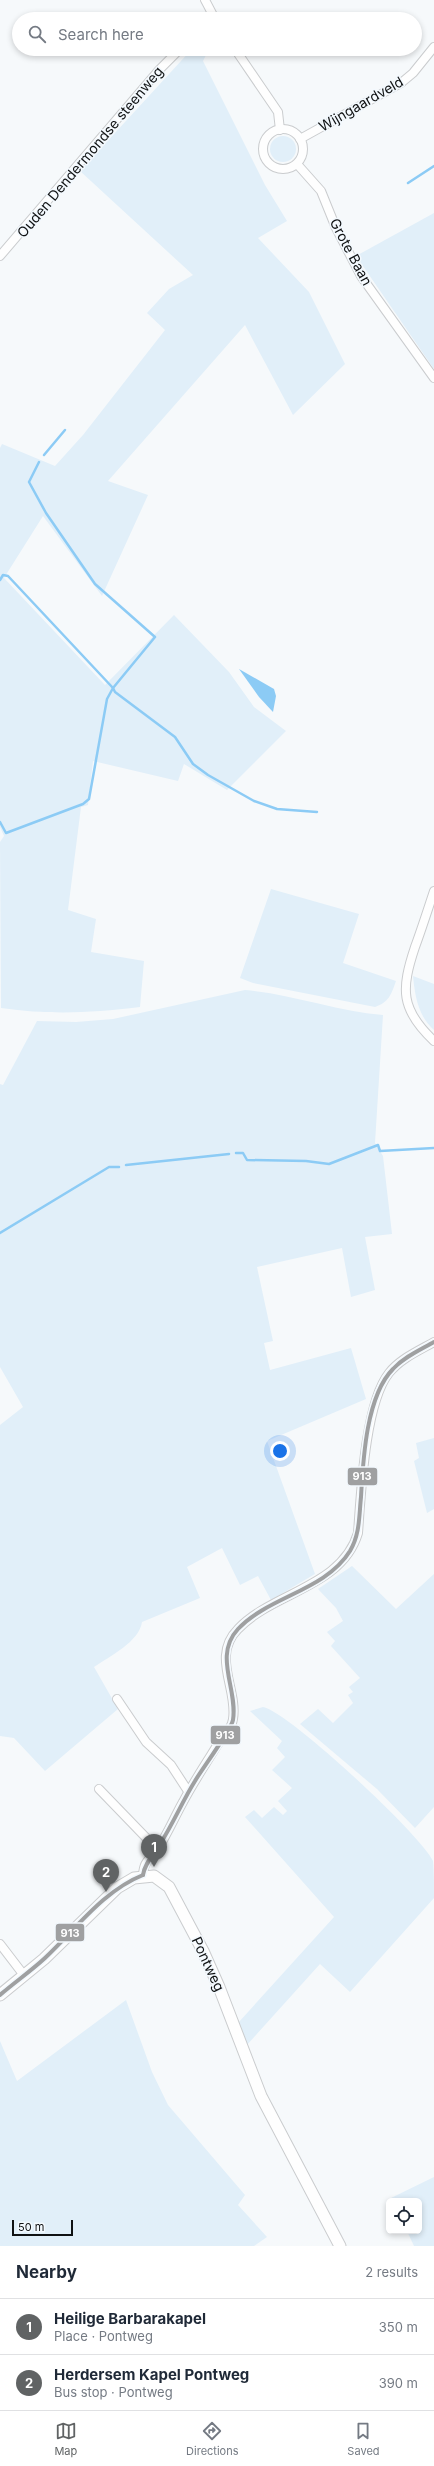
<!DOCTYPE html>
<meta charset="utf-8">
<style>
:root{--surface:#fff;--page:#f6f6f7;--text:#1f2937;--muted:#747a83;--line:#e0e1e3;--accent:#606364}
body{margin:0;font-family:Inter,sans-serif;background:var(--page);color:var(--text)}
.controls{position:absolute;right:12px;bottom:12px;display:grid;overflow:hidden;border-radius:6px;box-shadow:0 2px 6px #0003}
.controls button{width:36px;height:36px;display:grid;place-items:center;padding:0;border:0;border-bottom:1px solid var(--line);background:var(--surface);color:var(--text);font:20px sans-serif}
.scale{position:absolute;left:12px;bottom:10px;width:61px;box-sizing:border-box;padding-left:4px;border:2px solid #101213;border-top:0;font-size:11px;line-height:14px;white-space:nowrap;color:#101213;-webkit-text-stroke:3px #f3f9fe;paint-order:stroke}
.you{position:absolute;left:280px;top:1451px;width:14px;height:14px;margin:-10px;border:3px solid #fff;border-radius:50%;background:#1a73e8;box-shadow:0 0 0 6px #1a73e833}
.badge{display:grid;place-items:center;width:26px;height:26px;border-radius:50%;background:var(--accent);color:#fff;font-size:13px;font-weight:700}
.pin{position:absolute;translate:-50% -33px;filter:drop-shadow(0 1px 2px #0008)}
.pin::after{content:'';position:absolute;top:21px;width:14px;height:12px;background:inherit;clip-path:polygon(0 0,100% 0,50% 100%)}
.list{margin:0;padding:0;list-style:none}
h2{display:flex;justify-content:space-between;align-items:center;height:52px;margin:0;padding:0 16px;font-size:17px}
h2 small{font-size:13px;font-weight:400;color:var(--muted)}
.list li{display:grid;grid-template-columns:26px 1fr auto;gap:12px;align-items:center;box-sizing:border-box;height:56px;padding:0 16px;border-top:1px solid var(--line)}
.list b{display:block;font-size:15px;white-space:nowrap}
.list p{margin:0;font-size:13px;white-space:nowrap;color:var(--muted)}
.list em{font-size:13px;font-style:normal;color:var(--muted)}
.icon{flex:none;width:22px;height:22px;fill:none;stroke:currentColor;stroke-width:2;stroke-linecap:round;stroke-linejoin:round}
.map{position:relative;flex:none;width:434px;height:2246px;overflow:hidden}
.search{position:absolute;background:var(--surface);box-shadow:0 2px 6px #0003;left:12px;right:12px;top:12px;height:44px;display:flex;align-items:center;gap:10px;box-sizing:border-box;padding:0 14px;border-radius:22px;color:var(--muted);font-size:15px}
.sheet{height:164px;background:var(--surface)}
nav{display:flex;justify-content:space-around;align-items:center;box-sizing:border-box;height:56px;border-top:1px solid var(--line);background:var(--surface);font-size:11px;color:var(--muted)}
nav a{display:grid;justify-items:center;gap:2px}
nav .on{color:var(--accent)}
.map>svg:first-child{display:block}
</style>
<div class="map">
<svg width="434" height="2246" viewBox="0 0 434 2246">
<rect width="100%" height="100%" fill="#f6f9fb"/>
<g fill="#e1eff9">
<path d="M192 49H209L203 61 265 185 287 221 258 238 309 292 345 364 293 415 245 325 108 481 148 495 102 596 43 516 4 578 105 685 174 615 229 672 254 707 286 731 293 724 227 790 184 764 178 781 93 761 88 805 81 807 68 910 96 919 91 952 144 961 140 1007C90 1013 51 1015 1 1008L0 842 4 836 0 827V448L2 444 55 466 83 435 165 330 147 313 169 289 193 275 80 171Z"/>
<circle cx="283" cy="149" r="13"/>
<path d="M434 213V369L356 256Z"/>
<path d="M271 889 359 914 343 963 396 981C391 995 389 1002 375 1007L253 983 240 978Z"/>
<path d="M413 976 434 984V1030C418 1016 415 996 413 976Z"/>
<path d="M245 990C292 994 336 1011 383 1015L375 1143 383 1156 392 1234 365 1237 375 1290 351 1297 342 1248 257 1267 273 1341 264 1343 270 1370 351 1348 366 1399 267 1441 315 1574 271 1600 258 1576 240 1585 222 1548 187 1567 200 1598 142 1622C139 1642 110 1656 94 1667L118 1709 45 1771 14 1738 0 1736V1425L23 1407 0 1367V1084L3 1085 37 1021 76 1022 113 1019Z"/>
<path d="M434 1438V1509L427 1513 414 1461 419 1458 416 1443Z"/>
<path d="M352 1566 396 1609 434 1574V1807L415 1828 377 1789 300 1724 318 1709 333 1723 353 1703 348 1695 353 1692 349 1687 360 1678 331 1646 335 1641 327 1632 343 1621 336 1608 318 1589Z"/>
<path d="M263 1707C288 1711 422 1836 433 1861 434 1871 434 1888 434 1898L350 1992 320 1964 246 2046 238 2023 334 1917 245 1817 254 1810 262 1818 274 1807 283 1815 287 1811 278 1801 292 1788 272 1770 285 1757 277 1748 282 1741 250 1711Z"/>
<path d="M126 2000 152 2072 168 2105 245 2195 238 2205 267 2237 254 2246H0V2041L17 2081Z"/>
<path d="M434 2177V2246H414L407 2231H419V2201H392L391 2198Z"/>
</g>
<path fill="#8ccbf5" d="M239 669 274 689 276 696 273 712 259 697Z"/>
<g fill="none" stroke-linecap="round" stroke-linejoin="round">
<g stroke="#8ccbf5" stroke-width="2.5">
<path d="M408 183 434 166"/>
<path d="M44 455 65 430"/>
<path d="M0 580 3 575 8 576 113 688 115 692 175 737 193 764 208 775 254 801 277 809 317 812"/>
<path d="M0 822 6 833 83 804 89 799 107 699 113 688 155 637 95 584 46 513 29 482 39 462"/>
<path d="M236 1153H243L247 1160 306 1161 329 1164 378 1145 380 1151 434 1148"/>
<path d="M126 1165 229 1154"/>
<path d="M0 1233 109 1167H119"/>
</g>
<defs>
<g id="street">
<path d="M205 0 215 19"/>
<path d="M235 49 278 112 280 130"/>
<circle cx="283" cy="149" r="20"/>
<path d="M300 139 401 83 413 73 434 47"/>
<path d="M297 164 321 191 336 228 361 276 434 378"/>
<path d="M0 256 159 70 180 49"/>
<path d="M434 891C428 909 422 928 415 947 401 989 400 1009 434 1041"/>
<path d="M117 1699 146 1742 171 1765 188 1791"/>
<path d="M99 1789 157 1849"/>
<path d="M143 1875C144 1860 149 1861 157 1850 167 1835 174 1818 183 1802 193 1783 205 1765 216 1747 221 1738 232 1730 233 1719 238 1689 211 1656 238 1629 273 1592 342 1587 358 1533 361 1493 365 1403 389 1373 400 1359 418 1351 434 1342"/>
<path d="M0 1944 23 1974"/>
</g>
<path id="secondary" d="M0 1995 44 1959 117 1888 134 1878 154 1876 169 1887 203 1951 219 1987 261 2096 340 2246"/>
</defs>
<use href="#street" stroke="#caccce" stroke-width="10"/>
<use href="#secondary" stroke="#caccce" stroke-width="13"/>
<use href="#street" stroke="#fefefe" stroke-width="8"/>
<use href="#secondary" stroke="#fefefe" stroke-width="11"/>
<defs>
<g id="bus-1">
<path d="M143 1875C145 1862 154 1855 160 1844 173 1824 182 1802 195 1781 202 1769 231 1730 233 1720 238 1689 213 1656 238 1629 269 1596 325 1591 350 1551 360 1534 359 1516 361 1497 363 1461 366 1396 393 1369 404 1357 420 1350 434 1342"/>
<path d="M0 1995C15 1982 31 1971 45 1958 76 1929 103 1891 143 1875"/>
</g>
</defs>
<use href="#bus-1" stroke="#f3f9fe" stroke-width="7"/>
<use href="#bus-1" stroke="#9fa0a1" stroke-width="4"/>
</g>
<g text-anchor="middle" stroke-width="3" stroke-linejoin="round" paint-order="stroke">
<g font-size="14" fill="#101213" stroke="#f3f9fe">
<text transform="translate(361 104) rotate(-30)" y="5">Wijngaardveld</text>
<text transform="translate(90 152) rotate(-50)" y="5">Ouden Dendermondse steenweg</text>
<text transform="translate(351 252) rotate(62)" y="5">Grote Baan</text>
<text transform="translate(208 1964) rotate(65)" y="5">Pontweg</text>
</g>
</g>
<g stroke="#f3f9fe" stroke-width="1.5">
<rect x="347" y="1467" width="31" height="19" rx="4" fill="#9fa0a1"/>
<rect x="210" y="1725" width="31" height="20" rx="4" fill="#9fa0a1"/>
<rect x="55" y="1923" width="30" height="19" rx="4" fill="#9fa0a1"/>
</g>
<g font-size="11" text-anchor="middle" font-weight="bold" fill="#fff">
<text x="362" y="1480">913</text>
<text x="225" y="1739">913</text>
<text x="70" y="1937">913</text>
</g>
</svg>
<div class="controls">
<button><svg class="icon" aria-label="locate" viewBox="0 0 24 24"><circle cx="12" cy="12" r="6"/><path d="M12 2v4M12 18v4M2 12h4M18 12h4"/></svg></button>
</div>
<div class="scale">50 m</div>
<div class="you"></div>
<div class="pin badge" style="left:154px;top:1867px">1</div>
<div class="pin badge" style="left:106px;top:1892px">2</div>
<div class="search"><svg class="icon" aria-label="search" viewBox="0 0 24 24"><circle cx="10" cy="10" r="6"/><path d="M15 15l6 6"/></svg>Search here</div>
</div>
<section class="sheet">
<h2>Nearby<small>2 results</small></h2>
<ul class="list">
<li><span class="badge">1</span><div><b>Heilige Barbarakapel</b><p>Place · Pontweg</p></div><em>350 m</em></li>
<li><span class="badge">2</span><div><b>Herdersem Kapel Pontweg</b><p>Bus stop · Pontweg</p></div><em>390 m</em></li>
</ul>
</section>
<nav>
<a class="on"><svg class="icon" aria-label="map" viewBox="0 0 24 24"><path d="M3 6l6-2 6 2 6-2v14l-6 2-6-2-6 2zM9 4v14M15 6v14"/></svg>Map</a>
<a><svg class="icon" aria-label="directions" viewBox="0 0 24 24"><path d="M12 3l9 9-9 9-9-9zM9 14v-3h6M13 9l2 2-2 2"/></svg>Directions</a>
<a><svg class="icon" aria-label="saved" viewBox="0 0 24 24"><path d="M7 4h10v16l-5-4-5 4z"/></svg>Saved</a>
</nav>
